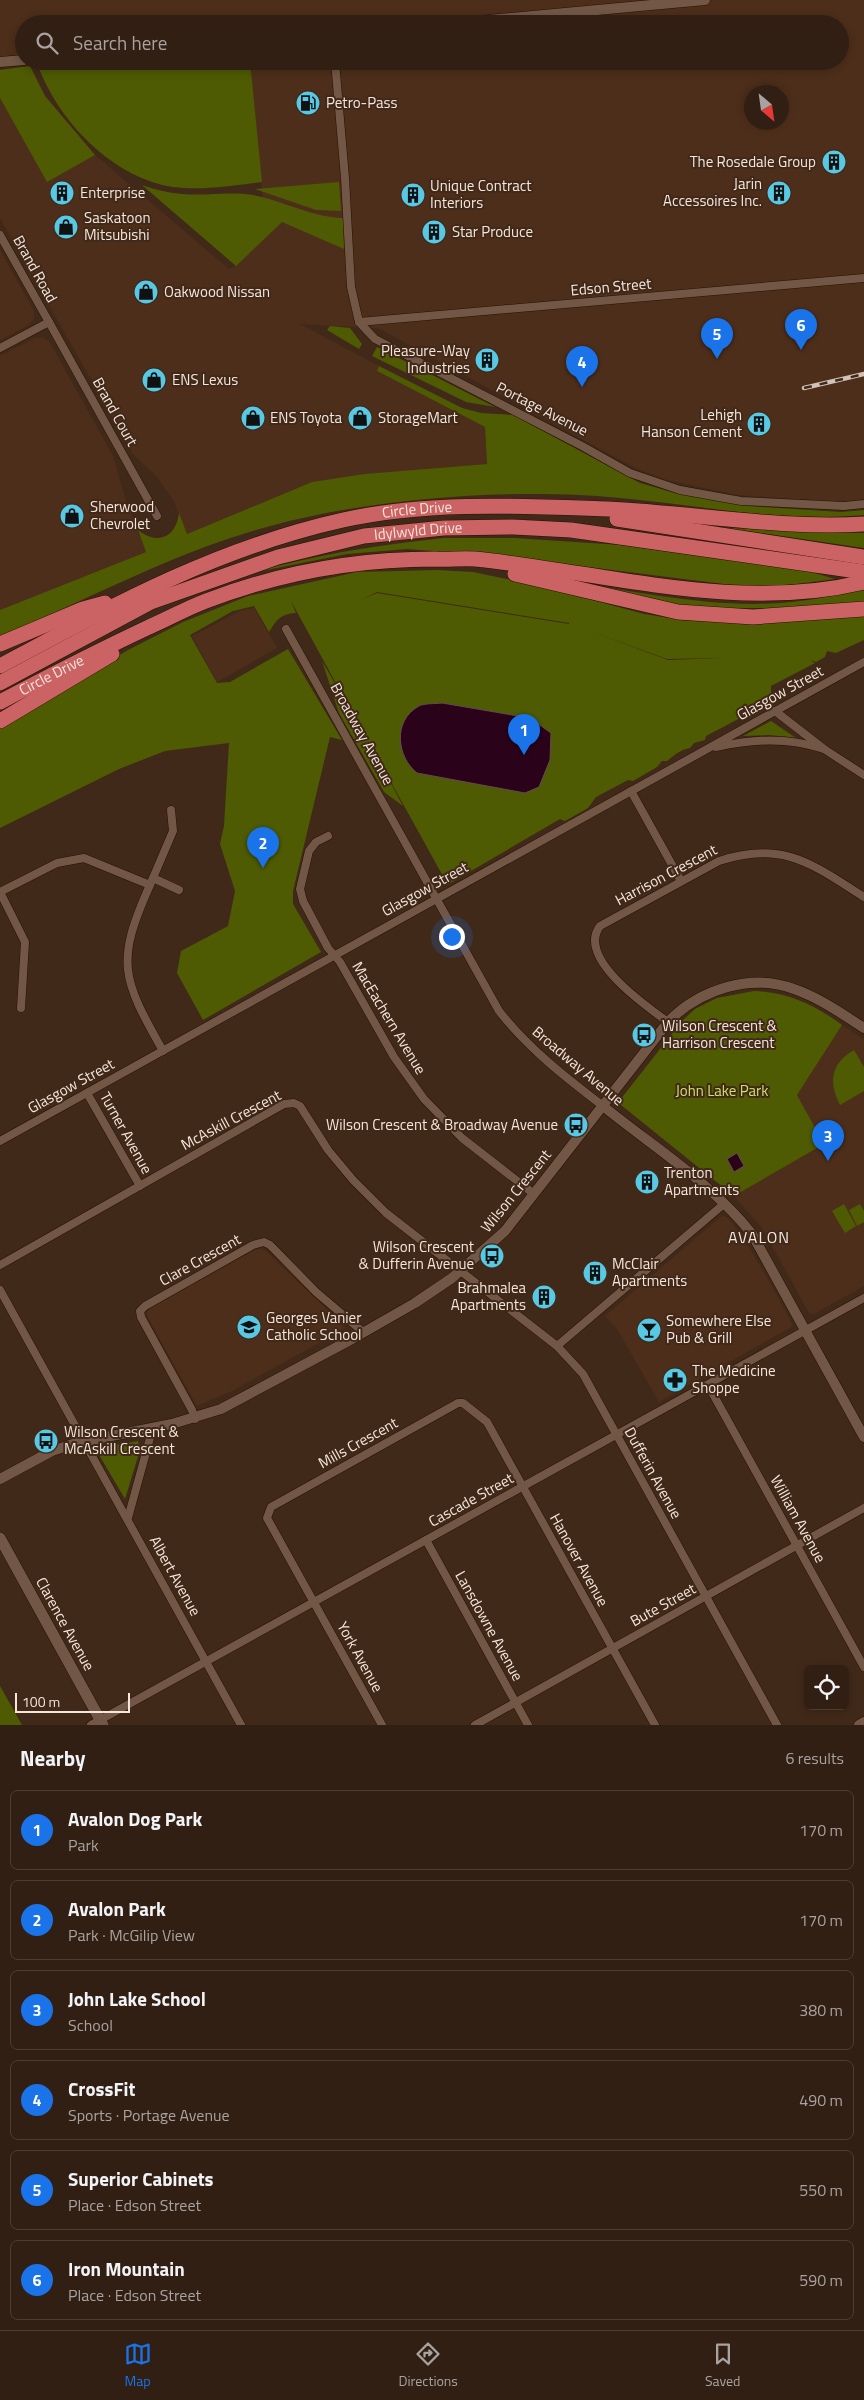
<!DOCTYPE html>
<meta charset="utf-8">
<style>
:root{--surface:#311f13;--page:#39271c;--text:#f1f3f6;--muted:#a8a2a0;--line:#4c3d33;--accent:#1a73e8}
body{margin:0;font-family:"Titillium Web",sans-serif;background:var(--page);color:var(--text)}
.controls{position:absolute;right:15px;bottom:15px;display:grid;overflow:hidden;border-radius:8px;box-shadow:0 2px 8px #0003}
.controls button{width:45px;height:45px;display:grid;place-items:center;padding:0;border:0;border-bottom:1px solid var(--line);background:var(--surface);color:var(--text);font:25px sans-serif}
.compass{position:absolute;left:744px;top:85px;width:45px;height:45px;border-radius:50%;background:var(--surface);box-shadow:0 2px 8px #0003;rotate:151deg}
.scale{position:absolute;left:15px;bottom:12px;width:115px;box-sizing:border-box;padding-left:5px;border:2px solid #f5e5db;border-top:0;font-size:14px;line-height:18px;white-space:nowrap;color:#f5e5db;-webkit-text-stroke:4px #412919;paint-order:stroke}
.you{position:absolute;left:451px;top:936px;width:18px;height:18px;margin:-12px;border:4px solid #fff;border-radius:50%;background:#1a73e8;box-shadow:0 0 0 8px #1a73e833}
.badge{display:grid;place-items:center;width:32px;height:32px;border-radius:50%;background:var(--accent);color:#fff;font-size:16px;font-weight:700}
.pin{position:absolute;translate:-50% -41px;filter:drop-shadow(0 1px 2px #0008)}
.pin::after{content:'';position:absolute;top:26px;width:18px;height:15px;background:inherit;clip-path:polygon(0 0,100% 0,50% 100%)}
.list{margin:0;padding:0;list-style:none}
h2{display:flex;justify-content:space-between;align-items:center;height:65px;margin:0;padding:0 20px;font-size:21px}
h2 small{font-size:16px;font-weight:400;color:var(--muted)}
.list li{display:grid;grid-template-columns:32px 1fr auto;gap:15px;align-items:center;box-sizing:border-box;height:80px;margin:0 10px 10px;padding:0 10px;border:1px solid var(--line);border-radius:8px}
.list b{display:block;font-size:19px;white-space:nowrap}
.list p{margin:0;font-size:16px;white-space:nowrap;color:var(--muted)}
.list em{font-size:16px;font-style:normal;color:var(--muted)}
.icon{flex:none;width:28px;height:28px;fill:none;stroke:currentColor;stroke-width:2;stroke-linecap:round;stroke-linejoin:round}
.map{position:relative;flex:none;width:864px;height:1725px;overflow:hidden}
.search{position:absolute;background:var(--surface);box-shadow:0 2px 8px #0003;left:15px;right:15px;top:15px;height:55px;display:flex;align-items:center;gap:12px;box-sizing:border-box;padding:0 18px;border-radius:28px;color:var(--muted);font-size:19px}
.sheet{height:605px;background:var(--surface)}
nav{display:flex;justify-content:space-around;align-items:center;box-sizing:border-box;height:70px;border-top:1px solid var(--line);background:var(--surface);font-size:14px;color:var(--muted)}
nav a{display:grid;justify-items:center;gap:2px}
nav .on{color:var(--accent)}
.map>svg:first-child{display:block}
</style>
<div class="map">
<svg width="864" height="1725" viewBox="0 0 864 1725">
<rect width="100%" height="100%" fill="#412919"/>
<g fill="#4d2e1a" fill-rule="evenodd">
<path d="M0 0H864V499L840 502 737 495 667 480 635 468 378 328 300 324 379 366 377 371 485 427 487 464 364 474 312 482 187 534 173 500 157 477 133 454 0 218V98L47 181 95 155 229 269 236 266 263 203 250 61H840V24H24V55L0 57ZM752 92H782V122H752Z"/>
<path d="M0 250 34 311V319L29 325 0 340Z"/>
<path d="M35 338H43L49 341 113 456 126 501 146 552 0 610V356Z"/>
<path d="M254 608 277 648 217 682 192 636 240 611Z"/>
<path d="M842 1025 864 1039V1286L814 1314 809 1313 762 1228 734 1196 823 1144 797 1095Z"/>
<path d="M724 1216 728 1218 743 1237 771 1284 793 1326 659 1402 617 1329 605 1316 720 1217Z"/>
<path d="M257 1249 265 1250 346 1328 232 1391 197 1406 148 1318 147 1312 150 1308Z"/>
</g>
<g fill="#4e5b02" fill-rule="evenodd">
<path d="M86 61H250L262 182C228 186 186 194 152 182 100 164 57 116 38 66Z"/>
<path d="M30 66 45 96 95 155 47 182 0 98V70Z"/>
<path d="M339 182 341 211 316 210 255 189Z"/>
<path d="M142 185C156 190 169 193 183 194 207 196 230 191 253 195 284 201 311 217 343 218L344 249 282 222 236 266Z"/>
<path d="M330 326 350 328 362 344 359 349 327 330Z"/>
<path d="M377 347 495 407 466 402 372 356Z"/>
<path d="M379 366 462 408 481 413 513 415 640 483 675 493 747 506 841 512 864 510V515C769 524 674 499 579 495 474 490 343 502 243 534 159 560 81 603 0 636V610L146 552 138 530C158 546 176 537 179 513L187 534 312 482 364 474 487 464 485 427 377 371Z"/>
<path d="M727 528 864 533V548Z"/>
<path d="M444 538H515L620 545 808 571 835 579 788 585 740 586 500 556 407 549 347 554 251 573C314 555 378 545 444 538Z"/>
<path d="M437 570 473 572 545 587 644 614 689 621 864 616V640L836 653 827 651 825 657 816 662 810 660 815 663 771 686V700L763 706 706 736 705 740 694 743 690 748C679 750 675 755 667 761H662L657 767 633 781 628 780 596 797 588 808 565 821 560 819 447 885 443 884 441 880 444 878 371 746 403 806 384 792 339 713 322 661 350 709 291 601 296 613C281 614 277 619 269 632L254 606 233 611 190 635 217 683 230 682 288 649 342 740 330 737 293 891V904L321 952 203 1020 177 973 181 951 228 926 235 891 220 844 224 826 229 743 165 751 119 769 0 828V727L128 650 183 622 248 596 357 572ZM377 592 569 623V624L377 593 363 599ZM587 630 667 659 721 658 668 660Z"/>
<path d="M571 582C640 592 711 608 781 603 809 601 837 595 864 589V604L793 608H687Z"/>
<path d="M771 721 796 738 770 735 743 736Z"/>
<path d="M754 991C788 992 815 1005 842 1025L797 1095 824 1144 734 1196 621 1105 620 1100 682 1021 695 1009 717 998Z"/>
<path d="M854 1050 864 1067V1091L840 1105C828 1082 831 1063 854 1050Z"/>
<path d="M844 1204 856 1226 845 1233 832 1211Z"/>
<path d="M860 1204 864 1211V1222L857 1226 849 1210Z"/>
<path d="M138 1441 140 1450 125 1499 98 1453V1448Z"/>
<path d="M0 1686 22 1725H0Z"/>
</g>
<g fill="#2a031a" stroke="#674754">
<path d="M442 703 530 718 551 733 550 760 539 787 525 793 417 773C397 757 392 721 419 706 425 703 435 704 442 703Z"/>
<path d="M737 1153 744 1166 734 1172 727 1159Z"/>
</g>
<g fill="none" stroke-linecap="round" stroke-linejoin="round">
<defs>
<g id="minor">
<path d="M335 61 345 178 351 287 359 322 375 339 582 446 630 473 680 490 741 501 844 506 864 504"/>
<path d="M0 235 49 322 0 348"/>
<path d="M49 322 157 516"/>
<path d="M359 322 864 278"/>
<path d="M286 629 499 1011C529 1049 565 1077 603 1106"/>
<path d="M775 711 824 749 864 775"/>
<path d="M716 747C754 739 787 737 824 749"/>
<path d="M631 791 681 881"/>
<path d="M328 836 316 842 309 851 300 889 303 901 328 948 340 962 394 1057 424 1099 462 1138 534 1194"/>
<path d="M153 878 179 890"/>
<path d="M150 885 173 831 171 810"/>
<path d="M0 892 57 863 84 858 150 885C115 963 122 978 163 1051"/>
<path d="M0 892 25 942 21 1008"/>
<path d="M668 1022C646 1006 576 958 600 926L719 861C783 840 812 864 864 897"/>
<path d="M87 1093 140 1186"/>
<path d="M0 1141 864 662"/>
<path d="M0 1265 284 1104 294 1103 300 1106 328 1150 353 1180 386 1213 557 1346 583 1374 777 1725"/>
<path d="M0 1290 241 1725"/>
<path d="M557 1346 725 1203"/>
<path d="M708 1385 864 1667"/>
<path d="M195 1419 192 1410 141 1317 140 1311 145 1306 253 1245 264 1242 270 1245 316 1292 363 1332"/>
<path d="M128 1518 153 1427"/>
<path d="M426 1540 528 1725"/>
<path d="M91 1725 864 1298"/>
<path d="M382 1725 267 1518 271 1507 458 1403H463L487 1422 655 1725"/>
<path d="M475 1725 864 1508"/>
</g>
<g id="tertiary">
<path d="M446 24 705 0"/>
<path d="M0 62 24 60"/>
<path d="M603 1106C652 1146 713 1184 752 1234L864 1437"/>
<path d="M0 1479 52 1451 76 1443 172 1424 221 1409 352 1339 415 1303 452 1278 505 1231 668 1022C700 989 751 973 794 989 820 998 842 1014 864 1028"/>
<path d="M859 1725 864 1722"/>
</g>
<path id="secondary" d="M0 1538 103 1725"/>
<g id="motorway">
<path d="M617 519 864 557"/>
<path d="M515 574 678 612 753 617 864 609"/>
<path d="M0 644 83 609 105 603"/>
<path id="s1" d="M0 666C112 606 217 548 343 520 429 501 520 506 608 509 693 513 778 529 864 524"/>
<path id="s2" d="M0 683 151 602 278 557 364 536 444 528 513 527 571 530 864 572"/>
<path id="s3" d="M0 702C49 676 98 651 149 627 168 619 187 608 206 601 279 573 357 559 435 559 448 560 462 558 475 559 604 572 736 613 864 582"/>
<path d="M0 721 112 654"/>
</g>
</defs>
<use href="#minor" stroke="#271103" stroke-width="9"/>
<use href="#tertiary" stroke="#271103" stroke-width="11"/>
<use href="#secondary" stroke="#271103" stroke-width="12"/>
<use href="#motorway" stroke="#271103" stroke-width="16"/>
<use href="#minor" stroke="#725746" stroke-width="8"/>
<use href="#tertiary" stroke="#725746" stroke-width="10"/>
<use href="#secondary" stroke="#725746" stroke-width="11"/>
<use href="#motorway" stroke="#cb6264" stroke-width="15"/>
<defs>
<path id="rail" d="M804 388 864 374"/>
</defs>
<use href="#rail" stroke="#d2c1b6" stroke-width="4.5"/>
<use href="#rail" stroke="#412919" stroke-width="2.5" stroke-dasharray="8" stroke-linecap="butt"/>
</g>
<defs>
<symbol id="fuel-disc" viewBox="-11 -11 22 22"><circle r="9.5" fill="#58c9e4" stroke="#412919"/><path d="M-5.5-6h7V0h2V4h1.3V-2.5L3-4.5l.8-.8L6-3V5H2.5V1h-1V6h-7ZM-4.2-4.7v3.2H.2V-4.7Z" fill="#111"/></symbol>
<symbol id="building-disc" viewBox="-11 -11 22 22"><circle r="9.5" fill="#58c9e4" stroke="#412919"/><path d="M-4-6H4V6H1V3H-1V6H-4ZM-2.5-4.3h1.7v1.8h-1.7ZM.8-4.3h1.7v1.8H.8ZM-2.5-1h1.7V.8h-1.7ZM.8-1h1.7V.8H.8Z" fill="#111"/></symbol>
<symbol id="shop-disc" viewBox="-11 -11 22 22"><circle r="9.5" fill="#58c9e4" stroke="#412919"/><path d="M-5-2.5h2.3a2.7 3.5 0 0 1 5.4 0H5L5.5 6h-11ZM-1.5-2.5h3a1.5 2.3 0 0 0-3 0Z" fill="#111"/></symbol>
<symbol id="bus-disc" viewBox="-11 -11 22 22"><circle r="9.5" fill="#58c9e4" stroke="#412919"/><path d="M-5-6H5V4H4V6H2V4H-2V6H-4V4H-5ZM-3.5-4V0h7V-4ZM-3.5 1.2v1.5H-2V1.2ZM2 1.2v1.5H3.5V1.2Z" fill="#111"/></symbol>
<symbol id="school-disc" viewBox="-11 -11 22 22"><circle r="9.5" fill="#58c9e4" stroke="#412919"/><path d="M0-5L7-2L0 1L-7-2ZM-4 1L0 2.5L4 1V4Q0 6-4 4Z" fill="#111"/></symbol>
<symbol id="bar-disc" viewBox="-11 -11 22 22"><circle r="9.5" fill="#58c9e4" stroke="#412919"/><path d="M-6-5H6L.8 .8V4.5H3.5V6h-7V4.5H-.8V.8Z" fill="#111"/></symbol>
<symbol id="pharmacy-disc" viewBox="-11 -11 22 22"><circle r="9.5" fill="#58c9e4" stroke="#412919"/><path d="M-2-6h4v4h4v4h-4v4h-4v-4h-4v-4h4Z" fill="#111"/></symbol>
</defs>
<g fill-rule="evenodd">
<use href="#fuel-disc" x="294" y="89" width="28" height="28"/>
<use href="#building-disc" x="820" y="148" width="28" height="28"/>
<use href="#building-disc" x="48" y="179" width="28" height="28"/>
<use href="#building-disc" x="765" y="179" width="28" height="28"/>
<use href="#building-disc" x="399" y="181" width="28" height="28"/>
<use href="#shop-disc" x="52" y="213" width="28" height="28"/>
<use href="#building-disc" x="420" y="218" width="28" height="28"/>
<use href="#shop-disc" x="132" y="278" width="28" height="28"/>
<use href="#building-disc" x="473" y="346" width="28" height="28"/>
<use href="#shop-disc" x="140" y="366" width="28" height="28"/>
<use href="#shop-disc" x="239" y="404" width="28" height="28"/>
<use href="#shop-disc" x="346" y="404" width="28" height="28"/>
<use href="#building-disc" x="745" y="410" width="28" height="28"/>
<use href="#shop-disc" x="58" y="502" width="28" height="28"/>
<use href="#bus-disc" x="630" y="1021" width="28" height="28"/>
<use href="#bus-disc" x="562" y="1111" width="28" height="28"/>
<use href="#building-disc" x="633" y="1168" width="28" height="28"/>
<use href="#bus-disc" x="478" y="1242" width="28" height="28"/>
<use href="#building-disc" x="581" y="1259" width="28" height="28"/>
<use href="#building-disc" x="530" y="1283" width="28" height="28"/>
<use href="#school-disc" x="235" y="1313" width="28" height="28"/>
<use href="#bar-disc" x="635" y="1316" width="28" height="28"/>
<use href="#pharmacy-disc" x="661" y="1366" width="28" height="28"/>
<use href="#bus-disc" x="32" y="1427" width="28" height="28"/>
</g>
<g text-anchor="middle" stroke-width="4" stroke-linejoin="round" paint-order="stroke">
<g font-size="15" fill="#f5e5db" stroke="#412919" text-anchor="start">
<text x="326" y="108">Petro-Pass</text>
<text x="816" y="167" text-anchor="end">The Rosedale Group</text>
<text x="762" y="189" text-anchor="end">Jarin<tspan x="762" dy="17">Accessoires Inc.</tspan></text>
<text x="430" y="191">Unique Contract<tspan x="430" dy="17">Interiors</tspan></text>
<text x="80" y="198">Enterprise</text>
<text x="84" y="223">Saskatoon<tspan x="84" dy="17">Mitsubishi</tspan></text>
<text x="452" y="237">Star Produce</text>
<text x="164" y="297">Oakwood Nissan</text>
<text x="470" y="356" text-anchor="end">Pleasure-Way<tspan x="470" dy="17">Industries</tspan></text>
<text x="172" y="385">ENS Lexus</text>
<text x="742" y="420" text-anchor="end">Lehigh<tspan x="742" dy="17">Hanson Cement</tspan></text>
<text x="270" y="423">ENS Toyota</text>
<text x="378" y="423">StorageMart</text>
<text x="90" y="512">Sherwood<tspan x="90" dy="17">Chevrolet</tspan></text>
<text x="662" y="1031">Wilson Crescent &amp;<tspan x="662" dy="17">Harrison Crescent</tspan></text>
<text x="558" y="1130" text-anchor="end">Wilson Crescent &amp; Broadway Avenue</text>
<text x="664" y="1178">Trenton<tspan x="664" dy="17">Apartments</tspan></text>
<text x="474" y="1252" text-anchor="end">Wilson Crescent<tspan x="474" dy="17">&amp; Dufferin Avenue</tspan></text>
<text x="612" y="1269">McClair<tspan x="612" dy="17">Apartments</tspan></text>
<text x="526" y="1293" text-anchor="end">Brahmalea<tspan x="526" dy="17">Apartments</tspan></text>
<text x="266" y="1323">Georges Vanier<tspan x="266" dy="17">Catholic School</tspan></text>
<text x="666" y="1326">Somewhere Else<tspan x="666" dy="17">Pub &amp; Grill</tspan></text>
<text x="692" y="1376">The Medicine<tspan x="692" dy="17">Shoppe</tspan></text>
<text x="64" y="1437">Wilson Crescent &amp;<tspan x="64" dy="17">McAskill Crescent</tspan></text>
</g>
<g font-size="15" fill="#f5e5db" stroke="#412919">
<text transform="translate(35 269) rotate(61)" y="5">Brand Road</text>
<text transform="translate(611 287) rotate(-5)" y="5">Edson Street</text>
<text transform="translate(542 409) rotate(27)" y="5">Portage Avenue</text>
<text transform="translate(115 412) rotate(61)" y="5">Brand Court</text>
<text dy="5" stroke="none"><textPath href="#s1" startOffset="449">Circle Drive</textPath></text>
<text dy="5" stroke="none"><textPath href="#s2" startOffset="449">Idylwyld Drive</textPath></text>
<text dy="5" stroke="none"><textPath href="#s3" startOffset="58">Circle Drive</textPath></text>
<text transform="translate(780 693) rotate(-29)" y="5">Glasgow Street</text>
<text transform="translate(362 734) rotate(61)" y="5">Broadway Avenue</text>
<text transform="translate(666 875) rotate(-28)" y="5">Harrison Crescent</text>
<text transform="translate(425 889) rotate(-29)" y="5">Glasgow Street</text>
<text transform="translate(389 1018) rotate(59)" y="5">MacEachern Avenue</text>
<text transform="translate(578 1066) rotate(40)" y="5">Broadway Avenue</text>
<text transform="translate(71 1086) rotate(-29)" y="5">Glasgow Street</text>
<text transform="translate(231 1120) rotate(-28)" y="5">McAskill Crescent</text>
<text transform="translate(126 1133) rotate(61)" y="5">Turner Avenue</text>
<text transform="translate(516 1191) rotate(-51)" y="5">Wilson Crescent</text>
<text transform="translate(200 1260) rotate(-29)" y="5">Clare Crescent</text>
<text transform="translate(358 1443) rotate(-29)" y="5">Mills Crescent</text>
<text transform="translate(653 1473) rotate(61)" y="5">Dufferin Avenue</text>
<text transform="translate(471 1500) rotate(-29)" y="5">Cascade Street</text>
<text transform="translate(798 1519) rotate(61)" y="5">William Avenue</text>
<text transform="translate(579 1560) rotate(61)" y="5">Hanover Avenue</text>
<text transform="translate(175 1576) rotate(61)" y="5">Albert Avenue</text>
<text transform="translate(663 1605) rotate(-29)" y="5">Bute Street</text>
<text transform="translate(65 1624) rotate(61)" y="5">Clarence Avenue</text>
<text transform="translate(489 1626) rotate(61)" y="5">Lansdowne Avenue</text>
<text transform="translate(360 1657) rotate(61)" y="5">York Avenue</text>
</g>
<g font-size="15" fill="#cae165" stroke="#412919">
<text x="722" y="1096">John Lake Park</text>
</g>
<g font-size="16" letter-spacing="1" fill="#f5e5db" stroke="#412919">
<text x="759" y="1243">AVALON</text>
</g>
</g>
</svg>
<div class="controls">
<button><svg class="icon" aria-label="locate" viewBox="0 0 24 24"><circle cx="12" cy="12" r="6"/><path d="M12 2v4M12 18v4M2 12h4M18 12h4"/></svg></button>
</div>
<svg class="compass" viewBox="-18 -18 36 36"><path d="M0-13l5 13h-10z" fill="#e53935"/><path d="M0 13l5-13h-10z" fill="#a8a2a0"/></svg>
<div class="scale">100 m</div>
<div class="you"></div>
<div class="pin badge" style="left:524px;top:755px">1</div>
<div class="pin badge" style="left:263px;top:868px">2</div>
<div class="pin badge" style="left:828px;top:1161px">3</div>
<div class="pin badge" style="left:582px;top:387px">4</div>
<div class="pin badge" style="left:717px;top:359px">5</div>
<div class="pin badge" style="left:801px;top:350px">6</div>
<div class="search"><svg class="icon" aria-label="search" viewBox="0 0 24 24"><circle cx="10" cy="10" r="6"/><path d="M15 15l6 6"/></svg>Search here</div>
</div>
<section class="sheet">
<h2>Nearby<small>6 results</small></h2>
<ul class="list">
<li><span class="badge">1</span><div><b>Avalon Dog Park</b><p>Park</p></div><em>170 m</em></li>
<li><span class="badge">2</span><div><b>Avalon Park</b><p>Park · McGilip View</p></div><em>170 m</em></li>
<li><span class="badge">3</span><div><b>John Lake School</b><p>School</p></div><em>380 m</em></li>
<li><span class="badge">4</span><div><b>CrossFit</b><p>Sports · Portage Avenue</p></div><em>490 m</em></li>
<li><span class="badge">5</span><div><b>Superior Cabinets</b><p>Place · Edson Street</p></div><em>550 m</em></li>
<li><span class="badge">6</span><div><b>Iron Mountain</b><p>Place · Edson Street</p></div><em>590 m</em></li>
</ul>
</section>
<nav>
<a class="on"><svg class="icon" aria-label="map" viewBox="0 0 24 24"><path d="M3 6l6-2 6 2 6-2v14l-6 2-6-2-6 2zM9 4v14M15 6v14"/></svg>Map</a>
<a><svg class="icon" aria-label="directions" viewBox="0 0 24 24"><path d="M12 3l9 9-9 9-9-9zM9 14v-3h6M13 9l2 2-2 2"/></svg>Directions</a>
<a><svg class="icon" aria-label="saved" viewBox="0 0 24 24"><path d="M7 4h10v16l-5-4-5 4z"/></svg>Saved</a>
</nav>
